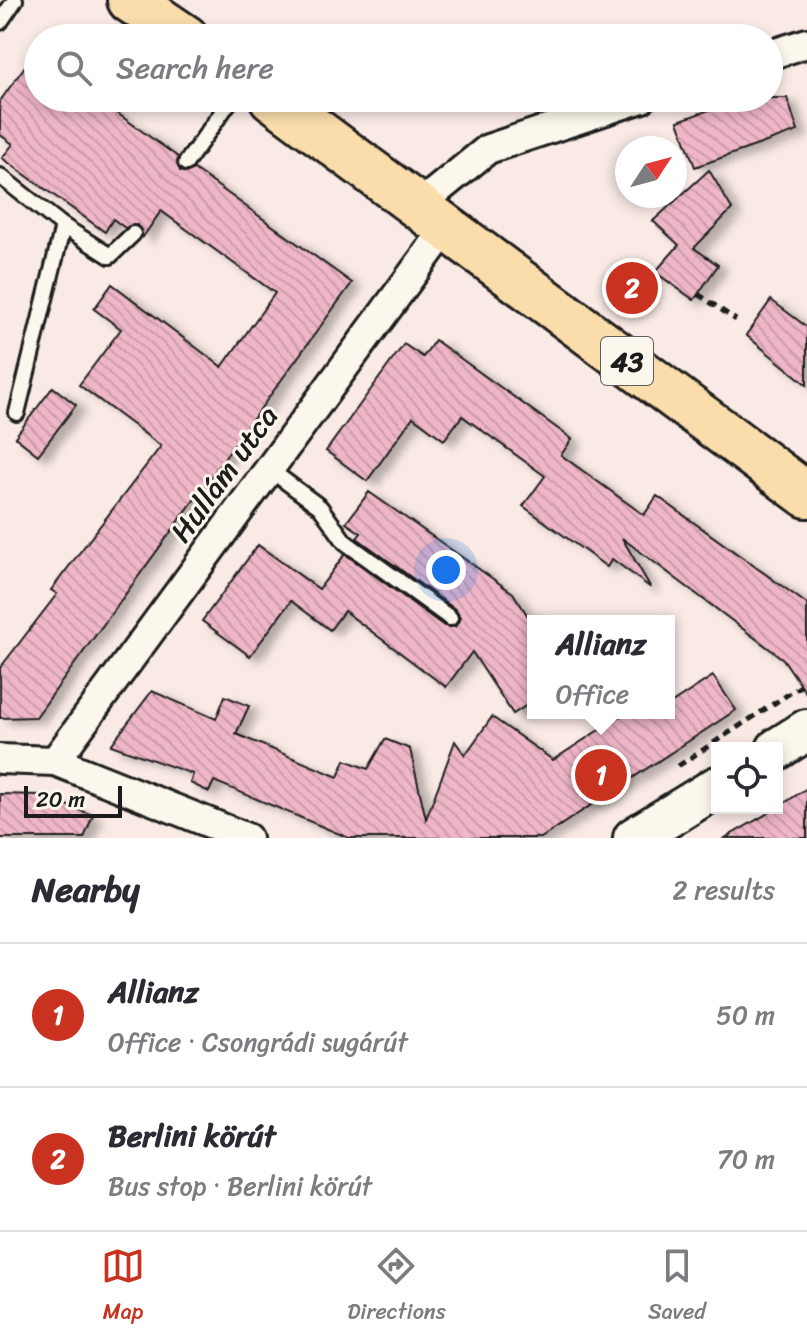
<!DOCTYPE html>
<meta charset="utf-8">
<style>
:root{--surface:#fff;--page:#f7f7f7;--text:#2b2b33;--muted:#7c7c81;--line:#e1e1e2;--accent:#c8321e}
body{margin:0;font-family:Sriracha,sans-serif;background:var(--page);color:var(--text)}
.controls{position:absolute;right:24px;bottom:24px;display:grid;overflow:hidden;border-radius:0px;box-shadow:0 4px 12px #0003}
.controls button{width:72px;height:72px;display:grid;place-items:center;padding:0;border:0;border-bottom:2px solid var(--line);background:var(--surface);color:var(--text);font:40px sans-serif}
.compass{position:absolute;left:615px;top:136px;width:72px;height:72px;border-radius:50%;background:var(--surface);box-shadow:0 4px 12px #0003;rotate:54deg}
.scale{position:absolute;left:24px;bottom:20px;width:98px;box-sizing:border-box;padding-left:8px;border:4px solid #1c1c1c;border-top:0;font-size:22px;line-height:28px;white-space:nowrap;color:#1c1c1c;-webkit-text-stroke:6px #fbf7ec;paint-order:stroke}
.you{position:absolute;left:446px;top:570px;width:28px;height:28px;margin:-20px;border:6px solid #fff;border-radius:50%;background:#1a73e8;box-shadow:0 0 0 12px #1a73e833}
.badge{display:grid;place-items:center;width:52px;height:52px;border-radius:50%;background:var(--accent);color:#fff;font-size:26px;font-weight:700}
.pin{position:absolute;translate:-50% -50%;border:4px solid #fff;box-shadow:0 2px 8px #0006}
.popup{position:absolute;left:527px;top:615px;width:148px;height:104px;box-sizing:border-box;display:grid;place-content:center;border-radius:0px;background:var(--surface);filter:drop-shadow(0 2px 6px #0005);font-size:26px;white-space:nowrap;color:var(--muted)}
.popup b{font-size:30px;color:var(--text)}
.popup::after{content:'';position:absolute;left:50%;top:100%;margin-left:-16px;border:16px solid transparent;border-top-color:var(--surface)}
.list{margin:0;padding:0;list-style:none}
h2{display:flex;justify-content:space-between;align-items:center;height:104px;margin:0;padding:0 32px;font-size:34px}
h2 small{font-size:26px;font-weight:400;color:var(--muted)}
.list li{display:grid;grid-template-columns:52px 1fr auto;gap:24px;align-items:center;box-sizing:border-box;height:144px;padding:0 32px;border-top:2px solid var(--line)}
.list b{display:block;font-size:30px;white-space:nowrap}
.list p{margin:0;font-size:26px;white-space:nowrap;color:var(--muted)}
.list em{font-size:26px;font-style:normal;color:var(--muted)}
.icon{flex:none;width:44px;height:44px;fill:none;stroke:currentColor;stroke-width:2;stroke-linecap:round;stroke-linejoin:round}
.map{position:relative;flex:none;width:807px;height:838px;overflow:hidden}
.search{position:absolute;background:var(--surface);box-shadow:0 4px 12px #0003;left:24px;right:24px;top:24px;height:88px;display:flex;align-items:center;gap:20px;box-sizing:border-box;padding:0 28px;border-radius:44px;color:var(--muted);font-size:30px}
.sheet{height:392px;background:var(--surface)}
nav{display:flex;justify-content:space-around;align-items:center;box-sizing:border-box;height:112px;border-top:2px solid var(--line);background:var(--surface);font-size:22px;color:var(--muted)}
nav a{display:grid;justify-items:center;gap:4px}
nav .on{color:var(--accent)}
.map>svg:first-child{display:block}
</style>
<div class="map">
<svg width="807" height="838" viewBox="0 0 807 838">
<defs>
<pattern id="building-back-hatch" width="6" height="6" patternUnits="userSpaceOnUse" patternTransform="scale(2)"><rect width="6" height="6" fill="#efb6c7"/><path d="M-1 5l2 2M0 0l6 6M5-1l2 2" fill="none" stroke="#cc9caa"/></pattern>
<filter id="shadow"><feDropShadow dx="9" dy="5" stdDeviation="4" flood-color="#0004"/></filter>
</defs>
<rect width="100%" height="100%" fill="#f9eae5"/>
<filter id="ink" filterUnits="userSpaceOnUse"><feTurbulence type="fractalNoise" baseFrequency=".0125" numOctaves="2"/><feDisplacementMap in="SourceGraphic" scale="16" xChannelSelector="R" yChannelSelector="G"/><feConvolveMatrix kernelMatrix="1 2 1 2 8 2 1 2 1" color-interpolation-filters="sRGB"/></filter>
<g filter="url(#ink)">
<g fill="url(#building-back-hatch)" stroke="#1c1c1c" stroke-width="2" filter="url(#shadow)">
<path d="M38 48V98H96L178 157 180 171 186 173 194 169 352 283 36 717 0 718V668L57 594 51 590 161 446 79 385 121 329 94 309 112 284 222 367 275 293 161 211 143 237 137 225 125 228 113 219 105 232 2 158 13 144 0 135V101Z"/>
<path d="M743 98H787L798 131 695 167 678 121Z"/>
<path d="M709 170 732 209 694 248 718 265 694 300 655 272 679 245 653 221Z"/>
<path d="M771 300 807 327V385L746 335Z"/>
<path d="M435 340 572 439 561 455 644 515 657 496 807 604V694L783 659 622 538 651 588 612 559 607 567 523 506 545 476 462 416 444 440 413 417 367 481 326 451 404 344 423 357Z"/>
<path d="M53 387 76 405 38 455 15 437Z"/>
<path d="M369 492 513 593 533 624V701L513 714 472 652 446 687 344 611 330 630 291 601 250 656 202 621 258 545 319 589 345 554 444 626 455 627 460 618 456 610 357 538 361 533 346 523Z"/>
<path d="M713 676 736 710 541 838H349L214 781 209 792 190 783 193 774 111 745 152 691 216 719 225 696 249 706 236 734 338 777 345 760 368 769 385 739 410 749 426 819 455 741 465 755 492 717 553 760 625 713H669V705Z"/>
<path d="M807 788V838H725L777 808Z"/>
<path d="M0 794 39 795 93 815 84 838H0Z"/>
</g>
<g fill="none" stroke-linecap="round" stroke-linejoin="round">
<defs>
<g id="lane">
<path d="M0 22 15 0"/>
<path d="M186 163 232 98"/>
<path d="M0 176 63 226 17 413"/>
<path d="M63 226 110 256 133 234"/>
<path d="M269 469 320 507 345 542 450 618"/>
</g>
<g id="street">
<path d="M769 55 807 43"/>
<path d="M418 206 488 149 642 98"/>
<path d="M0 759 55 761 247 838"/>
<path d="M55 761 447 227"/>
</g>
<g id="secondary">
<path d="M777 749 807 730"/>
<path d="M634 838 717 787"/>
</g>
<g id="primary">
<path d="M130 0 186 38"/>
<path d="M272 98 807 495"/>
</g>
</defs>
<use href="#lane" stroke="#1c1c1c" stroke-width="20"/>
<use href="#street" stroke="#1c1c1c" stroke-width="34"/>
<use href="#secondary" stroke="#1c1c1c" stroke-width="46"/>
<use href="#primary" stroke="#1c1c1c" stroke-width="50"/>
<g stroke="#1c1c1c" stroke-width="5" stroke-dasharray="8 6" stroke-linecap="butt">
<path d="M698 294 736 320"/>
<path d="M678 766 807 682"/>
</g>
<use href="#lane" stroke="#fbf7ec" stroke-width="14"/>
<use href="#street" stroke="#fbf7ec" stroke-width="28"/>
<use href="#secondary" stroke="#fbf7ec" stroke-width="40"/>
<use href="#primary" stroke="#faddab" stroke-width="44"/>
</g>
</g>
<g text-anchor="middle" stroke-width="6" stroke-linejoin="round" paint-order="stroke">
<rect fill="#fbf7ec" stroke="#5f5e5a" stroke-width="2" x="601" y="337" width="52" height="48" rx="6"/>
<g font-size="28" font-weight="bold" fill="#1c1c1c">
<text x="627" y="371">43</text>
</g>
<g font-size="30" fill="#1c1c1c" stroke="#fbf7ec">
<text transform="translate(224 474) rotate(-54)" y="10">Hullám utca</text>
</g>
</g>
</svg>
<div class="controls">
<button><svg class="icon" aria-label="locate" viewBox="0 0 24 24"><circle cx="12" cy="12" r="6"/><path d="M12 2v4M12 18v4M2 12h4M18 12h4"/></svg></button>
</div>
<svg class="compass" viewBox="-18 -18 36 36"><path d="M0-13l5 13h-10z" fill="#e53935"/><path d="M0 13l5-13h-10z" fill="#7c7c81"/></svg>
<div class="scale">20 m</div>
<div class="you"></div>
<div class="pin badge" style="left:601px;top:775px">1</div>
<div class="popup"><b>Allianz</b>Office</div>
<div class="pin badge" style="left:632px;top:288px">2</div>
<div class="search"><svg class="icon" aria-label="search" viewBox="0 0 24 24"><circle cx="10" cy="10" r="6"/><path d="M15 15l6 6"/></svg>Search here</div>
</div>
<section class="sheet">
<h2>Nearby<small>2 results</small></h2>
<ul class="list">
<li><span class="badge">1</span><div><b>Allianz</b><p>Office · Csongrádi sugárút</p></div><em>50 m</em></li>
<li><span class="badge">2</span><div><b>Berlini körút</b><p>Bus stop · Berlini körút</p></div><em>70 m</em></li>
</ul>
</section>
<nav>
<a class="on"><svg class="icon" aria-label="map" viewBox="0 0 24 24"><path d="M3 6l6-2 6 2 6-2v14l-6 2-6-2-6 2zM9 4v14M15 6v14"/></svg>Map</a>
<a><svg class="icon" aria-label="directions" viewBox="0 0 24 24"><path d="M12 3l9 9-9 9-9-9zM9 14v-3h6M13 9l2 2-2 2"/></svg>Directions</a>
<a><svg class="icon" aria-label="saved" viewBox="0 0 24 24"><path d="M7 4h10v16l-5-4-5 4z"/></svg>Saved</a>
</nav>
